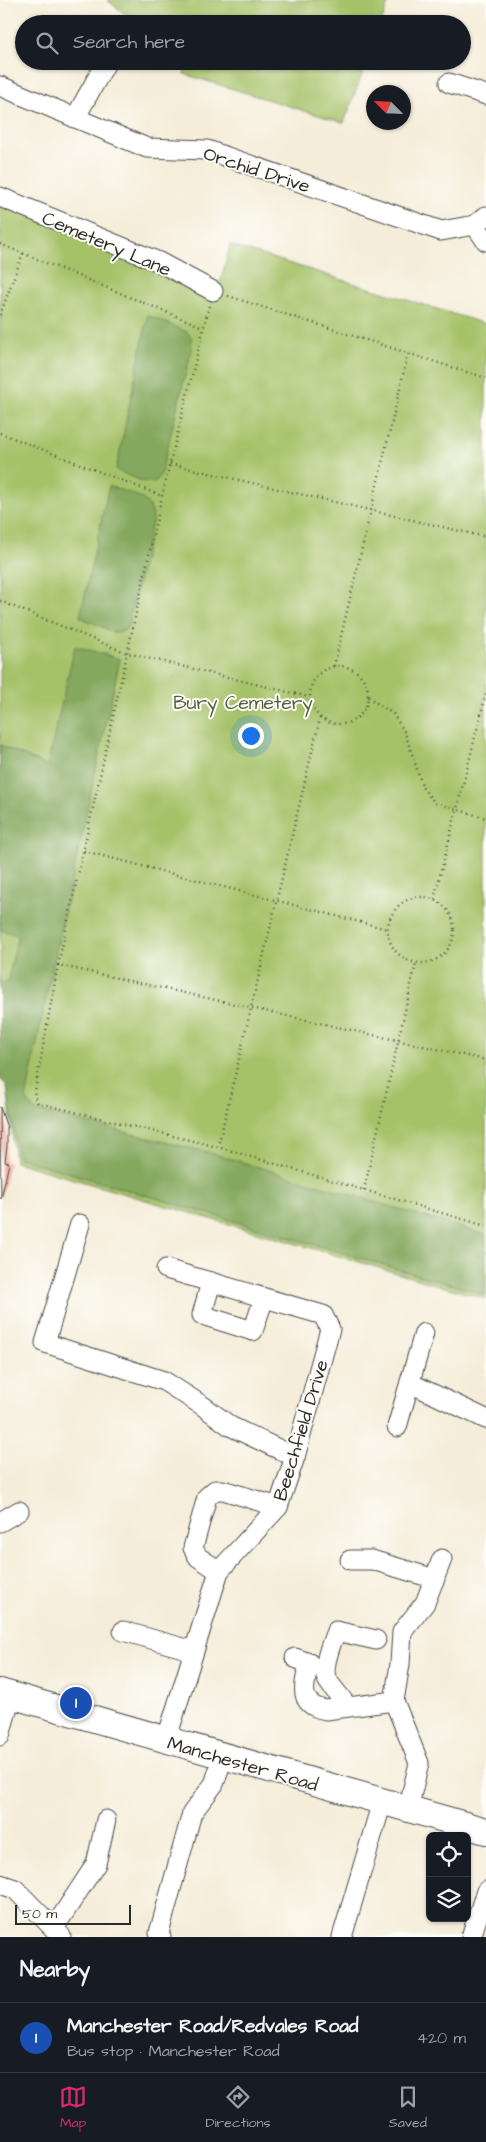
<!DOCTYPE html>
<meta charset="utf-8">
<style>
:root{--surface:#171b24;--page:#242831;--text:#f1f3f6;--muted:#9ea1a6;--line:#363941;--accent:#db2777}
body{margin:0;font-family:"Architects Daughter",sans-serif;background:var(--page);color:var(--text)}
.controls{position:absolute;right:15px;bottom:15px;display:grid;overflow:hidden;border-radius:8px;box-shadow:0 1px 4px #0004}
.controls button{width:45px;height:45px;display:grid;place-items:center;padding:0;border:0;border-bottom:1px solid var(--line);background:var(--surface);color:var(--text);font:25px sans-serif}
.compass{position:absolute;left:366px;top:85px;width:45px;height:45px;border-radius:50%;background:var(--surface);box-shadow:0 1px 4px #0004;rotate:294deg}
.scale{position:absolute;left:15px;bottom:12px;width:116px;box-sizing:border-box;padding-left:5px;border:2px solid #2b2b2b;border-top:0;font-size:14px;line-height:18px;white-space:nowrap;color:#2b2b2b;-webkit-text-stroke:4px #fdfcf7;paint-order:stroke}
.you{position:absolute;left:250px;top:735px;width:18px;height:18px;margin:-12px;border:4px solid #fff;border-radius:50%;background:#1a73e8;box-shadow:0 0 0 8px #1a73e833}
.badge{display:grid;place-items:center;width:32px;height:32px;border-radius:50%;background:var(--accent);color:#fff;font-size:16px;font-weight:700}
.pin{position:absolute;translate:-50% -50%;border:2px solid #fff;box-shadow:0 1px 5px #0006}
.list{margin:0;padding:0;list-style:none}
h2{display:flex;justify-content:space-between;align-items:center;height:65px;margin:0;padding:0 20px;font-size:21px}
h2 small{font-size:16px;font-weight:400;color:var(--muted)}
.list li{display:grid;grid-template-columns:32px 1fr auto;gap:15px;align-items:center;box-sizing:border-box;height:70px;padding:0 20px;border-top:1px solid var(--line)}
.list b{display:block;font-size:19px;white-space:nowrap}
.list p{margin:0;font-size:16px;white-space:nowrap;color:var(--muted)}
.list em{font-size:16px;font-style:normal;color:var(--muted)}
.icon{flex:none;width:28px;height:28px;fill:none;stroke:currentColor;stroke-width:2;stroke-linecap:round;stroke-linejoin:round}
.map{position:relative;flex:none;width:486px;height:1937px;overflow:hidden}
.search{position:absolute;background:var(--surface);box-shadow:0 1px 4px #0004;left:15px;right:15px;top:15px;height:55px;display:flex;align-items:center;gap:12px;box-sizing:border-box;padding:0 18px;border-radius:28px;color:var(--muted);font-size:19px}
.sheet{height:135px;background:var(--surface)}
nav{display:flex;justify-content:space-around;align-items:center;box-sizing:border-box;height:70px;border-top:1px solid var(--line);background:var(--surface);font-size:14px;color:var(--muted)}
nav a{display:grid;justify-items:center;gap:2px}
nav .on{color:var(--accent)}
.map>svg:first-child{display:block}
</style>
<div class="map">
<svg width="486" height="1937" viewBox="0 0 486 1937">
<rect width="100%" height="100%" fill="#fdfcf7"/>
<filter id="ink" filterUnits="userSpaceOnUse"><feTurbulence type="fractalNoise" baseFrequency=".02" numOctaves="2"/><feDisplacementMap in="SourceGraphic" scale="10" xChannelSelector="R" yChannelSelector="G"/><feConvolveMatrix kernelMatrix="1 2 1 2 8 2 1 2 1" color-interpolation-filters="sRGB"/></filter>
<filter id="wash" filterUnits="userSpaceOnUse"><feTurbulence type="fractalNoise" baseFrequency=".0096" numOctaves="4" result="noise"/><feDisplacementMap in="SourceGraphic" scale="20" xChannelSelector="R" yChannelSelector="G"/><feGaussianBlur stdDeviation="1.12" result="paint"/><feColorMatrix in="noise" values="0 0 0 0 0 0 0 0 0 0 0 0 0 0 0 0 0 1.4 0 .05"/><feComposite in="paint" operator="in"/></filter>
<g filter="url(#wash)">
<rect width="100%" height="100%" fill="#f5edd9"/>
<g fill="#a6c269" stroke="#68764a">
<path d="M107 0H389L381 24H139L135 22Z"/>
<path d="M187 61H367L344 123 184 74Z"/>
<path d="M0 203 210 282 220 283 230 245 486 324V1299L15 1162 7 1086 0 1079Z"/>
</g>
<g fill="#84a85d" stroke="#586a44">
<path d="M148 315 187 332 191 337 192 348 161 474 155 482H144L116 470Z"/>
<path d="M109 486C129 494 151 495 153 518L128 626 124 631 113 632 80 617Z"/>
<path d="M75 646 120 659 45 1002 26 1099 34 1110 215 1154 486 1235V1295L18 1158 7 1086 0 1079V982L7 983 18 935 0 930V745L47 766Z"/>
</g>
<g id="blocks">
<path fill="#f4aea3" d="M0 1107 7 1128V1146L5 1162 9 1163 1 1199Z"/>
</g>
</g>
<g filter="url(#ink)">
<use href="#blocks" fill-opacity="0" stroke="#494845" stroke-width="1"/>
<g fill="none" stroke-linecap="round" stroke-linejoin="round">
<defs>
<g id="minor">
<path d="M449 83 486 95"/>
<path d="M0 86 147 148 207 150 441 231 475 225 486 216"/>
<path d="M75 118 107 61"/>
<path d="M0 197 159 262 213 291"/>
<path d="M475 225 486 241"/>
<path d="M80 1224 45 1343 164 1381 203 1406 230 1426 295 1457"/>
<path d="M166 1269 323 1315 330 1329 295 1457 278 1507 219 1571 166 1741"/>
<path d="M211 1282 202 1315 253 1331 264 1298"/>
<path d="M410 1383 486 1419"/>
<path d="M397 1427 424 1333"/>
<path d="M0 1522 19 1511"/>
<path d="M350 1560H372L435 1579"/>
<path d="M219 1571 198 1557 193 1548 207 1497 215 1490H223L278 1507"/>
<path d="M123 1631 194 1651"/>
<path d="M295 1658 309 1663C305 1684 296 1705 326 1710L394 1701"/>
<path d="M347 1706C341 1697 334 1690 328 1681 320 1670 332 1642 336 1631L376 1640"/>
<path d="M0 1736 11 1695"/>
<path d="M408 1809 419 1763 394 1701 400 1664 402 1632 425 1603 442 1559"/>
<path d="M0 1884 15 1889 61 1936"/>
<path d="M54 1928 96 1864 106 1820"/>
<path d="M161 1937 159 1933 192 1813 214 1784 223 1757"/>
<path d="M342 1937 382 1802"/>
<path d="M471 1937 486 1891"/>
</g>
<path id="highway" d="M0 1692 486 1831"/>
</defs>
<use href="#minor" stroke="#494845" stroke-width="21"/>
<use href="#highway" stroke="#494845" stroke-width="28"/>
<g stroke="#494845" stroke-width="2.5" stroke-dasharray="1 4" stroke-linecap="butt">
<path d="M0 244 203 327"/>
<path d="M228 296 486 378"/>
<path d="M209 306 162 496 58 965 486 1060"/>
<path d="M0 315 23 253"/>
<path d="M0 433 162 496"/>
<path d="M170 464 486 537"/>
<path d="M0 601 127 653 309 697"/>
<circle cx="339" cy="695" r="29"/>
<path d="M334 666 408 354"/>
<path d="M368 697 393 714 405 733 423 788 435 803 486 818"/>
<path d="M84 851 387 929"/>
<circle cx="421" cy="930" r="33"/>
<path d="M434 899 486 694"/>
<path d="M58 965 34 1096 38 1103 218 1147 486 1226"/>
<path d="M218 1147 320 718"/>
<path d="M364 1190 416 963"/>
</g>
<use href="#minor" stroke="#fff" stroke-width="19"/>
<use href="#highway" stroke="#fff" stroke-width="26"/>
</g>
</g>
<g text-anchor="middle" stroke-width="4" stroke-linejoin="round" paint-order="stroke">
<g font-size="19" fill="#2b2b2b" stroke="#fdfcf7">
<text transform="translate(257 169) rotate(18)" y="7">Orchid Drive</text>
<text transform="translate(107 243) rotate(23)" y="7">Cemetery Lane</text>
<text transform="translate(300 1430) rotate(-73)" y="7">Beechfield Drive</text>
<text transform="translate(243 1763) rotate(16)" y="7">Manchester Road</text>
</g>
<g font-size="19" fill="#566041" stroke="#fdfcf7">
<text x="243" y="709">Bury Cemetery</text>
</g>
</g>
</svg>
<div class="controls">
<button><svg class="icon" aria-label="locate" viewBox="0 0 24 24"><circle cx="12" cy="12" r="6"/><path d="M12 2v4M12 18v4M2 12h4M18 12h4"/></svg></button>
<button><svg class="icon" aria-label="layers" viewBox="0 0 24 24"><path d="M12 4l9 5-9 5-9-5zM3 14l9 5 9-5"/></svg></button>
</div>
<svg class="compass" viewBox="-18 -18 36 36"><path d="M0-13l5 13h-10z" fill="#e53935"/><path d="M0 13l5-13h-10z" fill="#9ea1a6"/></svg>
<div class="scale">50 m</div>
<div class="you"></div>
<div class="pin badge" style="left:76px;top:1703px;background:#1a4fb4">1</div>
<div class="search"><svg class="icon" aria-label="search" viewBox="0 0 24 24"><circle cx="10" cy="10" r="6"/><path d="M15 15l6 6"/></svg>Search here</div>
</div>
<section class="sheet">
<h2>Nearby<small></small></h2>
<ul class="list">
<li><span class="badge" style="background:#1a4fb4">1</span><div><b>Manchester Road/Redvales Road</b><p>Bus stop · Manchester Road</p></div><em>420 m</em></li>
</ul>
</section>
<nav>
<a class="on"><svg class="icon" aria-label="map" viewBox="0 0 24 24"><path d="M3 6l6-2 6 2 6-2v14l-6 2-6-2-6 2zM9 4v14M15 6v14"/></svg>Map</a>
<a><svg class="icon" aria-label="directions" viewBox="0 0 24 24"><path d="M12 3l9 9-9 9-9-9zM9 14v-3h6M13 9l2 2-2 2"/></svg>Directions</a>
<a><svg class="icon" aria-label="saved" viewBox="0 0 24 24"><path d="M7 4h10v16l-5-4-5 4z"/></svg>Saved</a>
</nav>
